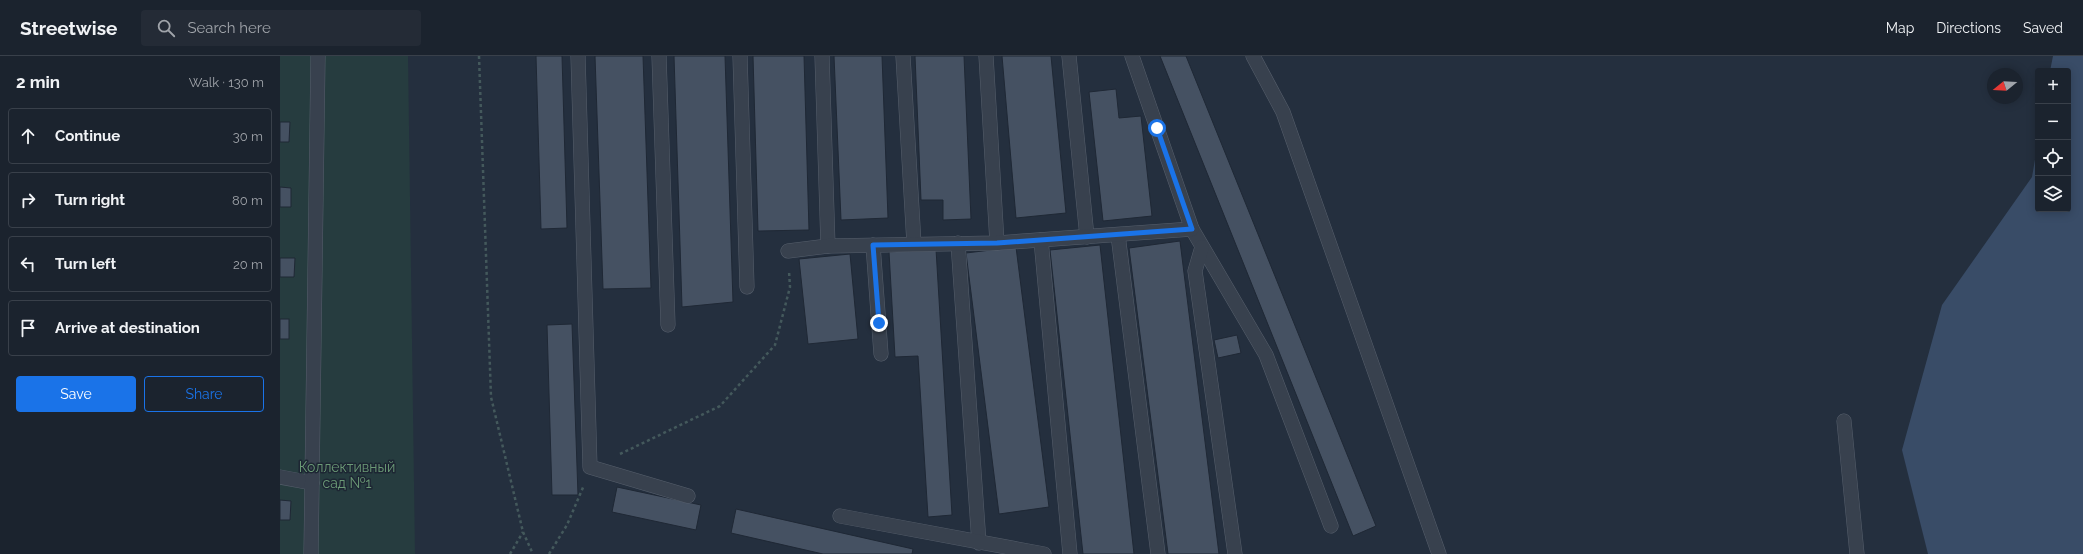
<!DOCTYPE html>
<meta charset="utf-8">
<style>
:root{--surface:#1b232e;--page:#242b36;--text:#f1f3f6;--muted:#a0a4aa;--line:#39404a;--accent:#1a73e8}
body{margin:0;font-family:Raleway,sans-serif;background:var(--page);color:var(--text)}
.controls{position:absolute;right:12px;top:12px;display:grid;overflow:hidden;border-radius:4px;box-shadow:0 2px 10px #0003}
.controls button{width:36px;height:36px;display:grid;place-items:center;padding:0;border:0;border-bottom:1px solid var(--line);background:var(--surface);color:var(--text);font:20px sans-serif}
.compass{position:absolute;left:1707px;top:12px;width:36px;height:36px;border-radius:50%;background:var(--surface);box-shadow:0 2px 10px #0003;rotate:252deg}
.stop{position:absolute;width:12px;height:12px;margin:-9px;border:3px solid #1a73e8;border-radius:50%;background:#fff}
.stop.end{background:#1a73e8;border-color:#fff;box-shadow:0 1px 4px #0008}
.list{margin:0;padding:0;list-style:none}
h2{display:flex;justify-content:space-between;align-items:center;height:52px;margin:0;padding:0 16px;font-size:17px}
h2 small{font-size:13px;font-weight:400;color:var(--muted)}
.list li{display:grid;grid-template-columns:26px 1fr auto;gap:12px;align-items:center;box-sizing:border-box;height:56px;margin:0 8px 8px;padding:0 8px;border:1px solid var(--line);border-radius:4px}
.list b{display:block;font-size:15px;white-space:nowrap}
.list em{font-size:13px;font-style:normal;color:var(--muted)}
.actions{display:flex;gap:8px;padding:12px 16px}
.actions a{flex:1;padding:9px 0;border:1px solid var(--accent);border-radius:4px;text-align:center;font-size:14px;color:var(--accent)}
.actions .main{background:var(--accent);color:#fff}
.icon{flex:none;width:22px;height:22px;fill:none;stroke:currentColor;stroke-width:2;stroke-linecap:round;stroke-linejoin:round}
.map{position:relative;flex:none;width:1803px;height:498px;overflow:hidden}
header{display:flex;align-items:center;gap:24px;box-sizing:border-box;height:56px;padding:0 20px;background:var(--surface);border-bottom:1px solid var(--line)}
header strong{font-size:19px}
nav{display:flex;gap:22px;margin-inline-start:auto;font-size:14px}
.search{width:280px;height:36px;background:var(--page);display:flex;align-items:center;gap:10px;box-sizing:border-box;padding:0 14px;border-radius:4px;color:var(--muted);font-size:15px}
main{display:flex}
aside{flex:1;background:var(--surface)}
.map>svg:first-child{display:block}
</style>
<header>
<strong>Streetwise</strong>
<div class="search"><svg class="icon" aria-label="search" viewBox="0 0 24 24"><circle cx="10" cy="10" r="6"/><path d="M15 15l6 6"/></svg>Search here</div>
<nav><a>Map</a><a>Directions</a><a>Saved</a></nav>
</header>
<main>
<aside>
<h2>2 min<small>Walk · 130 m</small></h2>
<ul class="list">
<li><svg class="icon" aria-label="ahead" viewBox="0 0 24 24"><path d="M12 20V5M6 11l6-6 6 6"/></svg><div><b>Continue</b></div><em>30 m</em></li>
<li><svg class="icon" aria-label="right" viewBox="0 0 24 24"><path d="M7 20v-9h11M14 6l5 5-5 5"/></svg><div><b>Turn right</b></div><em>80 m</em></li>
<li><svg class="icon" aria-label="left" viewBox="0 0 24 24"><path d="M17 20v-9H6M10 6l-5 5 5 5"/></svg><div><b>Turn left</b></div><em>20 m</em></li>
<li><svg class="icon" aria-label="arrive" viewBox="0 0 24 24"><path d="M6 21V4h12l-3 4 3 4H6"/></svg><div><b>Arrive at destination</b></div></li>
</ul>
<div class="actions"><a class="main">Save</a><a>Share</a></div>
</aside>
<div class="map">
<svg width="1803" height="498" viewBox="0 0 1803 498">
<rect width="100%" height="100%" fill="#242f3e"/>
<path fill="#263c3f" d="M0 0H128L135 498H0Z"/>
<path fill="#394c67" d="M1773 0H1803V498H1648L1622 394 1662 249 1752 121 1758 86V153H1788V15H1770Z"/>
<g fill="#455162" stroke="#1f2835">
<path d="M256 0H282L287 172 261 173Z"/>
<path d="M315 0H363L371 232 323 233Z"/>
<path d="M394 0H445L453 246 402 251Z"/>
<path d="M473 0H524L529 174 478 175Z"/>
<path d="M554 0H602L608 162 561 164Z"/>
<path d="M635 0H684L691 163 663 164V144H641Z"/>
<path d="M722 0H771L786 157 736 162Z"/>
<path d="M880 0H906L1096 470 1073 480Z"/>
<path d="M836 33 839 62 861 60 872 160 823 165 809 36Z"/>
<path d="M0 66H10L9 86H0Z"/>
<path d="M0 131 11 132V151H0Z"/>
<path d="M900 185 939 498H888L849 192Z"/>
<path d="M820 189 854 498H803L770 194Z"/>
<path d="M736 191 769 451 719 458 686 197Z"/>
<path d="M656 193 672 459 648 461 638 300 615 301 609 196Z"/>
<path d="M570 198 578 283 528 288 519 203Z"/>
<path d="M0 202H15L14 221H0Z"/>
<rect x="0" y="263" width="9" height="20"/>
<path d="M292 268 298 439H272L267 269Z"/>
<path d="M957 279 961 297 938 302 934 284Z"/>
<path d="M337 431 421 449 416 474 332 456Z"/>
<path d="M0 444 11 445 10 464H0Z"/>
<path d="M456 453 633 493 632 498H543L451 477Z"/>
</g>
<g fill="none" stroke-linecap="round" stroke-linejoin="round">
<defs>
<g id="service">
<path d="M298 0 310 411 408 440"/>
<path d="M379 0 388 269"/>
<path d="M460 0 467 231"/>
<path d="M542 0 548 190"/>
<path d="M623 0 634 188"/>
<path d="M706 0 717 187"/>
<path d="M789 0 807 181"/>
<path d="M852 0 912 173 986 299 1051 470"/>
<path d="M973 0 1003 56 1159 498"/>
<path d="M838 179 878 498"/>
<path d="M761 184 790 498"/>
<path d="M678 187 699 487"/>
<path d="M593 189 601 298"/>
<path d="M922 191 915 215 955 498"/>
<path d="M508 195 548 190 717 187 912 173"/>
<path d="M1564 365 1577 498"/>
<path d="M0 421 32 427"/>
<path d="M560 460 764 498"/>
<path d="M31 498 38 0"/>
</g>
</defs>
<use href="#service" stroke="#565f6c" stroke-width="15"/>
<g stroke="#44595c" stroke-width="2.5" stroke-dasharray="3 3" stroke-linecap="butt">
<path d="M199 0 211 341 243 476 253 498"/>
<path d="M340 398 440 350 495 289 510 231 509 215"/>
<path d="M230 498 243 476"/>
<path d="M269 498 287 469 304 429"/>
</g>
<use href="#service" stroke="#38414e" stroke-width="14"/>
</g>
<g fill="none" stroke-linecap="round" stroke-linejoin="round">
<path stroke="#1a73e8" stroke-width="5" d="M599 267 593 189 717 187 912 173 877 72"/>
</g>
<g text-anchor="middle" stroke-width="3" stroke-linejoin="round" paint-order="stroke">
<g font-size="14" fill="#6b9a76" stroke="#1d2633">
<text x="67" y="416">Коллективный<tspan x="67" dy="16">сад №1</tspan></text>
</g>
</g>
</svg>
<div class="controls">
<button>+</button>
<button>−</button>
<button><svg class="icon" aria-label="locate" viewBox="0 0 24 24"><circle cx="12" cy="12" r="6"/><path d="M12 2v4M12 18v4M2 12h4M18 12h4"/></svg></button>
<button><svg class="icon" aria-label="layers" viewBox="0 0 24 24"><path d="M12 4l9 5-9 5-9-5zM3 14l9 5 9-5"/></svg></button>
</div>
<svg class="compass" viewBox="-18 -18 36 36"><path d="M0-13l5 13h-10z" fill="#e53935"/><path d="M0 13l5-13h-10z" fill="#a0a4aa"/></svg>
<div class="stop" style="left:877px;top:72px"></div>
<div class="stop end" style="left:599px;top:267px"></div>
</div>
</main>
